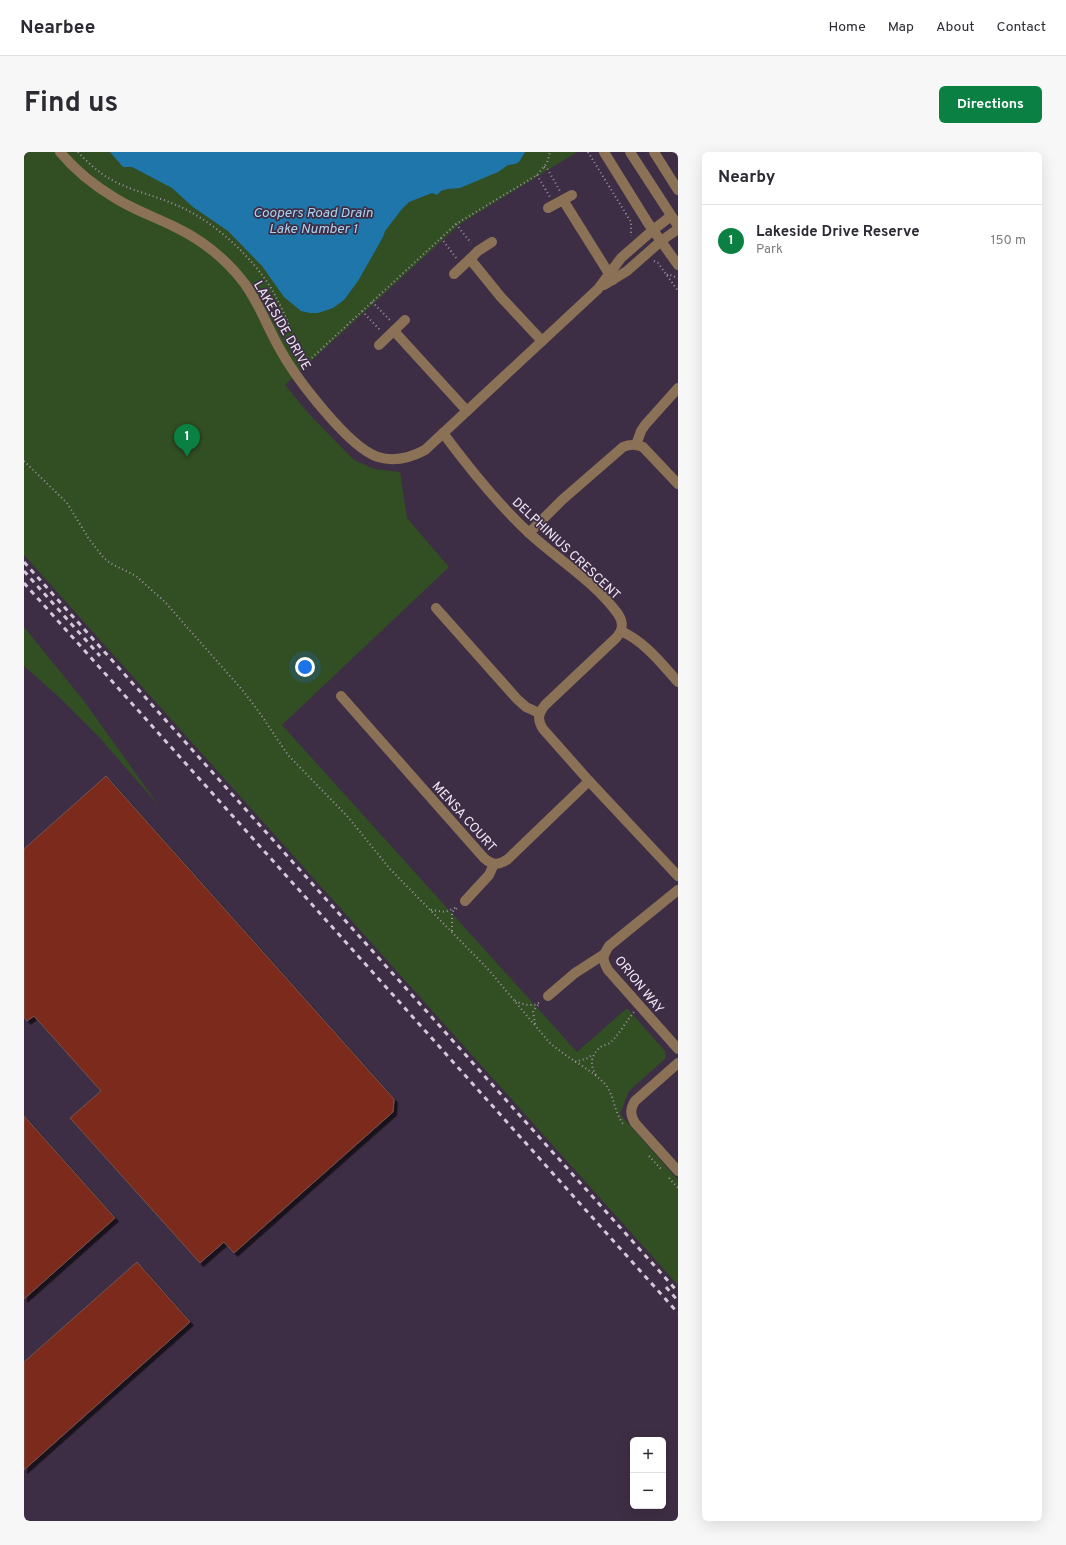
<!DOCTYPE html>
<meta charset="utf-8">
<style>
:root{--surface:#fff;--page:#f7f7f7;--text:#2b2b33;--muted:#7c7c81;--line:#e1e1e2;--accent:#0b8043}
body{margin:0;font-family:Overpass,sans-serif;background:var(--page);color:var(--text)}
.controls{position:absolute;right:12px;bottom:12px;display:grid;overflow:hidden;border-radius:6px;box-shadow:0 4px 16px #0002}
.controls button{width:36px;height:36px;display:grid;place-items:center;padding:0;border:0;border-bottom:1px solid var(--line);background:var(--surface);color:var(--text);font:20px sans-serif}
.you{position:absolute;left:281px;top:515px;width:14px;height:14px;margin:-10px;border:3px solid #fff;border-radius:50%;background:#1a73e8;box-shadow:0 0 0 6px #1a73e833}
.badge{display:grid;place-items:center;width:26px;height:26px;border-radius:50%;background:var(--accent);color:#fff;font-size:13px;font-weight:700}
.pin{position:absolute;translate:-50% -33px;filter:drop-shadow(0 1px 2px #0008)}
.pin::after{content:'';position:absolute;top:21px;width:14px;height:12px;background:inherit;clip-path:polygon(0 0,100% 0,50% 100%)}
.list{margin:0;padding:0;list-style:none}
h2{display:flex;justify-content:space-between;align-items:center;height:52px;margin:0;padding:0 16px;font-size:17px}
h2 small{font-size:13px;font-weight:400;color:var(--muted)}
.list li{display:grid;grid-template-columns:26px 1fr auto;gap:12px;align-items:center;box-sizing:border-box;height:72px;padding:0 16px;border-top:1px solid var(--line)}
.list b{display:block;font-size:15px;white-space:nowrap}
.list p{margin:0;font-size:13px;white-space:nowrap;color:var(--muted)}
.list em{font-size:13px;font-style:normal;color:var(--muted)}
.map{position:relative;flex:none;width:654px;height:1369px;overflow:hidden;border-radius:6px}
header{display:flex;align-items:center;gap:24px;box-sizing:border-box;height:56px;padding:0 20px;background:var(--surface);border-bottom:1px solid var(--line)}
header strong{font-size:19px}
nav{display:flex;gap:22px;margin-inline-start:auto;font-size:14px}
.intro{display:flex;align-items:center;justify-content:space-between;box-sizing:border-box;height:96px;padding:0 24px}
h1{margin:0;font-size:28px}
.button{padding:10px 18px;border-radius:6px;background:var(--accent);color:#fff;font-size:14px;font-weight:700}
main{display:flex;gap:24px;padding:0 24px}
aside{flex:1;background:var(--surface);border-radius:6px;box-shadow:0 4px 16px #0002}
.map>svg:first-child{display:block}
</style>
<header>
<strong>Nearbee</strong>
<nav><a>Home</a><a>Map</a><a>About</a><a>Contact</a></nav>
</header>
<div class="intro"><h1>Find us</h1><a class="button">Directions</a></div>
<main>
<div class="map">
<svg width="654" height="1369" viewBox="0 0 654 1369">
<defs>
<filter id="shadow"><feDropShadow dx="3.5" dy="3.5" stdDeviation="0" flood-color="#0009"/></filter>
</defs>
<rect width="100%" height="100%" fill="#3e2e45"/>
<g fill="#324e23">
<path d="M0 0H553L436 72 261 233 285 262 330 308 350 317 376 320 383 366 425 415 258 573 553 900 603 856 641 899 642 906 605 939 596 962 654 1028V1133L0 403Z"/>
<path d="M0 475 60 549 135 654 76 586 35 545 0 514Z"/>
</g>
<path fill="#1f76ab" d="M86 0H501L495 10 491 12 484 13 474 20 436 36 423 37 417 39 413 43 408 41 385 50 378 57 361 79 359 85 334 129 320 148 309 156 294 161H286L277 159 260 145 238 114 204 79 169 55 148 36 108 15H99Z"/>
<g fill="#7b2b1c" stroke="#76544d" filter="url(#shadow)">
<path d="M82 624 370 947 369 960 210 1101 200 1090 176 1111 46 966 77 939 10 864 3 869 0 865V697Z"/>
<path d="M0 964 91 1066 0 1147Z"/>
<path d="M113 1110 166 1170 0 1318V1210Z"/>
</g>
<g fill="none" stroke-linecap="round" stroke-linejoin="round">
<g stroke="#a094a6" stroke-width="2" stroke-dasharray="1 3" stroke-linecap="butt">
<path d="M54 0C63 10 74 20 86 27 107 39 130 43 152 53 189 68 230 106 250 141 258 157 267 175 271 192 272 197 273 202 275 206"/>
<path d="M564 0 607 70V84"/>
<path d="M520 15 523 16 536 39"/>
<path d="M513 23 526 45"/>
<path d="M432 72 447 91"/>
<path d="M417 86 433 107"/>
<path d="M630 109 634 111 654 139"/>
<path d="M643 123 644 122 654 126"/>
<path d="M348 150 367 169"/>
<path d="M338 159 357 179"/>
<path d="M279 214 432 72 513 23 523 11 526 0"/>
<path d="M0 309 43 351 65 387 79 405 86 411 112 424 141 450 220 540 235 560 264 603 324 665 366 717 463 816 525 890C542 906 566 916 582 933 590 943 590 961 600 973"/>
<path d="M407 758 421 760 433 755"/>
<path d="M428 779V760L433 756"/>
<path d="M491 849C498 852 509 856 516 850"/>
<path d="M511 872 509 859 514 853"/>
<path d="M551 910 564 906 569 902"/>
<path d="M572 923C565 912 567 902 578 894 581 893 585 892 587 890 593 885 604 867 610 860"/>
<path d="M625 1004 638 1018"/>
<path d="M645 1026 654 1036"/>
</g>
<g stroke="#8b7256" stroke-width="10">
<path d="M36 0C51 18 71 34 91 46 110 58 131 65 151 75 178 88 203 108 221 132 236 153 244 177 257 199 272 226 325 296 354 305 370 310 386 306 401 298L574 137 597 106 629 78 647 64"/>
<path d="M580 0 624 71 654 113"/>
<path d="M606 0 654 74"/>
<path d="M630 0 654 38"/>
<path d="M539 48 589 128"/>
<path d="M524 56 548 43"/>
<path d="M468 90 454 99 446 107 476 144 518 189"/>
<path d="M430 122 446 107"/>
<path d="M580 133 603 119 637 89 654 77"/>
<path d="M370 179 443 259"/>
<path d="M355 193 381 168"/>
<path d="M419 281C445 316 472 350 504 380 533 407 570 429 594 462 600 471 599 478 592 486L521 553C514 562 513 567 519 577L565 629 654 724"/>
<path d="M612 293 617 279 621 273 654 236"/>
<path d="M505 381 538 348 599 295C606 292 611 292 619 295L654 332"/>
<path d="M412 456 493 547 502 555 515 561"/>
<path d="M597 479C621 490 637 511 654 530"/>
<path d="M317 544 460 706C469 714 475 713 484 707L565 629"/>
<path d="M654 738 585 794C578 805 578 807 584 818L654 897"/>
<path d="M441 749 465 723 470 712"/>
<path d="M524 844 551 821 579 803"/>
<path d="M654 911 611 949C606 957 606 962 611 971L654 1019"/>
</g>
<g stroke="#d4c9d9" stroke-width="3" stroke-dasharray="5 5" stroke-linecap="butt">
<path d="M0 410 654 1140"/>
<path d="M0 419 76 504"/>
<path d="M0 431 654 1161"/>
<path d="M642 1135 654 1149"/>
</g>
</g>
<g text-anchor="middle" stroke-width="3.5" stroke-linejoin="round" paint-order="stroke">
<g font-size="13" fill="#f2e8f7" stroke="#3e2e45">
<text transform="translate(259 173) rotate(60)" y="5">LAKESIDE DRIVE</text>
<text transform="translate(543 396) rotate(43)" y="5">DELPHINIUS CRESCENT</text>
<text transform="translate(441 664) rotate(48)" y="5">MENSA COURT</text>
<text transform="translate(616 832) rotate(51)" y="5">ORION WAY</text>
</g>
<g font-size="14" font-style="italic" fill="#acd2f0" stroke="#3e2e45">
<text x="289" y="65">Coopers Road Drain<tspan x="289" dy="16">Lake Number 1</tspan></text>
</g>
</g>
</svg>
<div class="controls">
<button>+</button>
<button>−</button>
</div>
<div class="you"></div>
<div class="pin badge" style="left:163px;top:305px">1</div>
</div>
<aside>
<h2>Nearby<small></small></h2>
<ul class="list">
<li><span class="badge">1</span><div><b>Lakeside Drive Reserve</b><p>Park</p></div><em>150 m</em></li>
</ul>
</aside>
</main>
